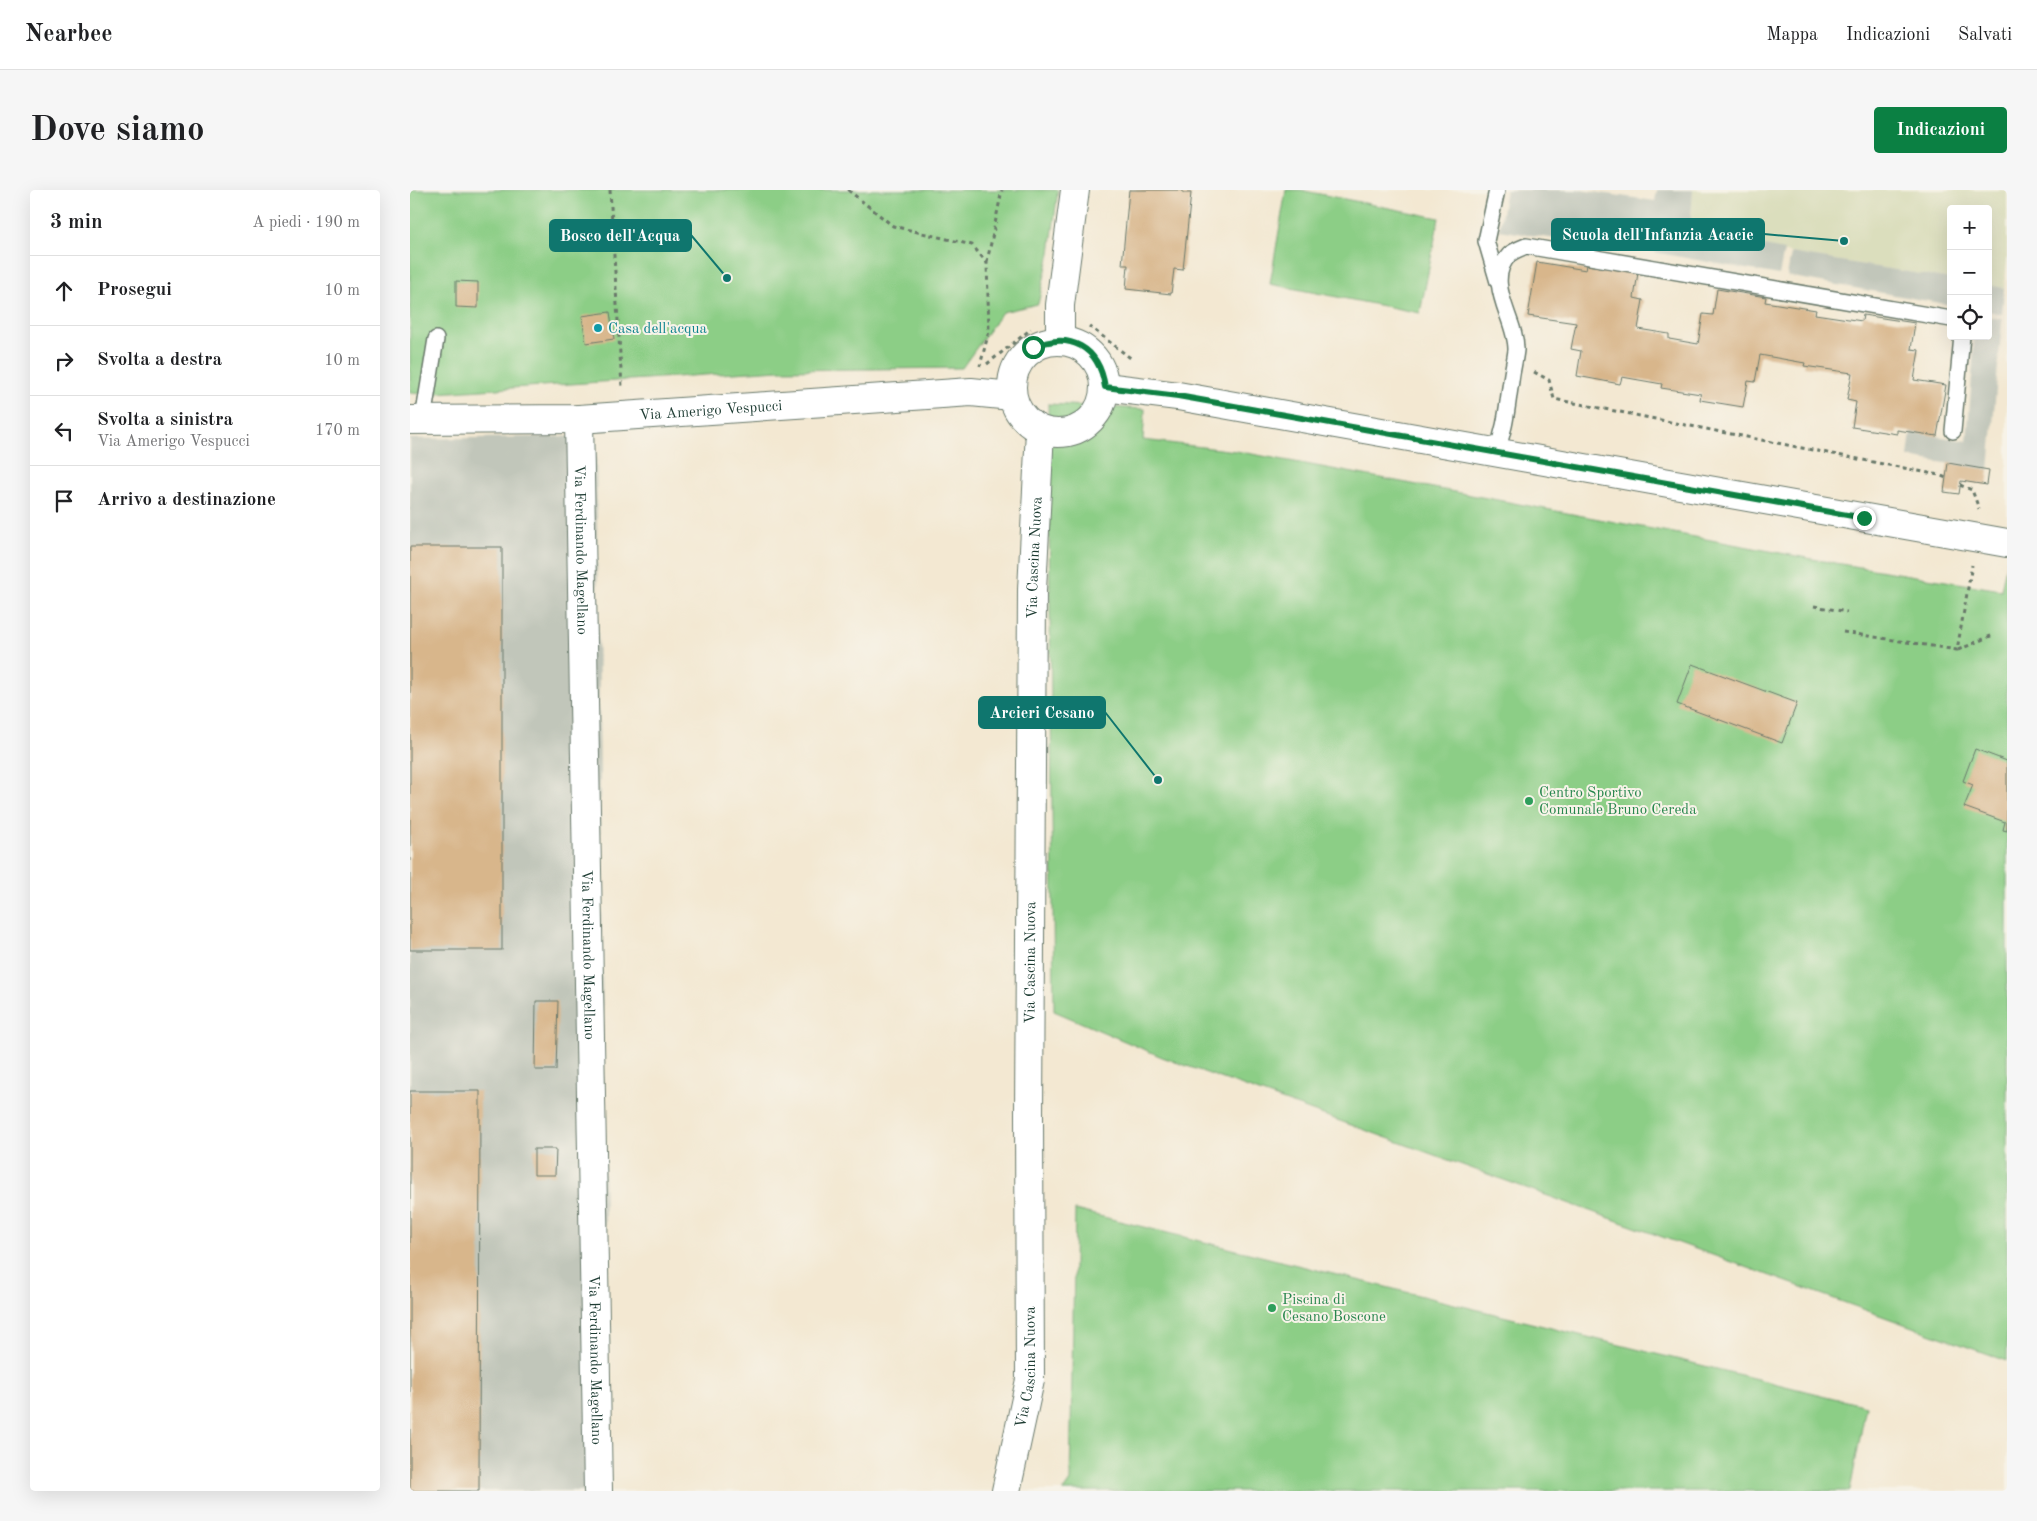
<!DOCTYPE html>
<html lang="it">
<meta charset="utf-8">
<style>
:root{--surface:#fff;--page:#f6f6f6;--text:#202124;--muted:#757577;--line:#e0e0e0;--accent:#0b8043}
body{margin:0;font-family:"Old Standard TT",serif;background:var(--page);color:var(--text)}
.controls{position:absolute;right:15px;top:15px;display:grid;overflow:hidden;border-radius:5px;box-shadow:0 5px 20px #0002}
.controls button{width:45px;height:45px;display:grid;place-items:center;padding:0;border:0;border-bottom:1px solid var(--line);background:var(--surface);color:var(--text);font:25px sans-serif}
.stop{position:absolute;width:15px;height:15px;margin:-11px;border:4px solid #0b8043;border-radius:50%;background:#fff}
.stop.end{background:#0b8043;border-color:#fff;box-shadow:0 1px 5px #0008}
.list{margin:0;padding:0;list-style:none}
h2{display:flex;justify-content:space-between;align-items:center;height:65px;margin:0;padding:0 20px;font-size:21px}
h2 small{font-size:16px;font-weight:400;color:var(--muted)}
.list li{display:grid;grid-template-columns:32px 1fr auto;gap:15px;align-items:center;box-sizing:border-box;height:70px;padding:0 20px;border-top:1px solid var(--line)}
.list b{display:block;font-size:19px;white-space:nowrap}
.list p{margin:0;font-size:16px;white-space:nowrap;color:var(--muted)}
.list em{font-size:16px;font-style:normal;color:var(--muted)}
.icon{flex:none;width:28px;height:28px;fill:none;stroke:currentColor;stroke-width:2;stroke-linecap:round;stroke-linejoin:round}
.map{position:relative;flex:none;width:1597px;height:1301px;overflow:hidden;border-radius:5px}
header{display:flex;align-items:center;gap:30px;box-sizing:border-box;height:70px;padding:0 25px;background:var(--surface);border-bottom:1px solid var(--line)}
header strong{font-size:24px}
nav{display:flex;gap:28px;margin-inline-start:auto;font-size:18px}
.intro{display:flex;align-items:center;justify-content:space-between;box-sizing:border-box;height:120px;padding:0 30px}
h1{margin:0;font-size:35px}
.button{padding:12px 22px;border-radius:5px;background:var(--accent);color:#fff;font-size:18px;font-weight:700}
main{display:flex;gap:30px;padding:0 30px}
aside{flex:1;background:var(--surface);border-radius:5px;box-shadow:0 5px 20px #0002}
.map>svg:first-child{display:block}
</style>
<header>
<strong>Nearbee</strong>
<nav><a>Mappa</a><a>Indicazioni</a><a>Salvati</a></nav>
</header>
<div class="intro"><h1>Dove siamo</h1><a class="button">Indicazioni</a></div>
<main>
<aside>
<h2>3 min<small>A piedi · 190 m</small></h2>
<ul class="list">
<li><svg class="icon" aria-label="ahead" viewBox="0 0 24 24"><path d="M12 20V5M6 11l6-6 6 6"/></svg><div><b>Prosegui</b></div><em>10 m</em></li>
<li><svg class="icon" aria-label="right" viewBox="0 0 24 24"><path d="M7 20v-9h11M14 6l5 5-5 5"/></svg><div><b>Svolta a destra</b></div><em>10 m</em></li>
<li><svg class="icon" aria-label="left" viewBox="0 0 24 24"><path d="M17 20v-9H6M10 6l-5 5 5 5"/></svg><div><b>Svolta a sinistra</b><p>Via Amerigo Vespucci</p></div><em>170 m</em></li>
<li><svg class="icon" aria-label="arrive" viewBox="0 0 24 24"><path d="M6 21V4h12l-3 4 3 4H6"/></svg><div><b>Arrivo a destinazione</b></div></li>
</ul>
</aside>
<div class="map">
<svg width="1597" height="1301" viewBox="0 0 1597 1301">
<rect width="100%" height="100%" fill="#f7f3e8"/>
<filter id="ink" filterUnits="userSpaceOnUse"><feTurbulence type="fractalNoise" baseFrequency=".02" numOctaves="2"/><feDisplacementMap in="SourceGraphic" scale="10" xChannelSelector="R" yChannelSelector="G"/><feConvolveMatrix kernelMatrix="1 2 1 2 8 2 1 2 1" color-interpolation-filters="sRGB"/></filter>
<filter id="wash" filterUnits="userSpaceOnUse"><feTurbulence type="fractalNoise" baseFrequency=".0096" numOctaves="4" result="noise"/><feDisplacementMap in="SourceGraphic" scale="20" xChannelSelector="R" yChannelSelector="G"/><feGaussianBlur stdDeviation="1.12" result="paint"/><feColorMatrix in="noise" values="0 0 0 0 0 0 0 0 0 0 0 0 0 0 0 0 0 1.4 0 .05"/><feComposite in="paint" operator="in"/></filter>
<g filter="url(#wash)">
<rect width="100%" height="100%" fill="#f3e8d2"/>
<path fill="#dbdebd" d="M1283 0H1597V70L1594 98 1578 95V19H1541V89L1381 63 1280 42Z"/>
<g fill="#c1c6ba">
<path d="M1096 0H1170L1245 11 1247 0H1283L1280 41 1374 60 1369 85 1173 49 1172 53 1089 40Z"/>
<path d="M1381 63 1541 89V115L1377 86Z"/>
<path d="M1578 95 1594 98 1592 124 1578 121Z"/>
<path d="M1578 127 1592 129 1579 280 1498 267 1501 242 1557 251 1565 146H1578Z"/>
<path d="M186 246 198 1301H0V249Z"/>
</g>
<g fill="#8cce86" stroke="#56865d">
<path d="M0 0H648L640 63 628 114 592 122 552 178 369 180 12 204 0 203Z"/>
<path d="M876 0H890L1029 28 1010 123 860 94Z"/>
<path d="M638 214 735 219 733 250 826 261 1413 371 1591 400 1597 370V1171L752 867 644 821Z"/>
<path d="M665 1020 1456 1216 1440 1301H653L660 1291Z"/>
</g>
<g id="blocks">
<g fill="#d8b68b">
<path d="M719 0H773V3H781L773 80 764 79 761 104 716 99 718 75H712Z"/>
<path d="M1127 72 1176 80 1177 75 1228 83 1224 108 1233 110 1228 139 1259 144V149L1288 154 1293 124 1303 125 1307 99 1356 107 1355 112 1406 120 1405 124 1452 131 1453 125 1505 133 1501 159 1509 160 1504 190 1536 195 1527 246 1487 240V244L1442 237 1446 212 1437 210 1442 183 1394 176 1395 173 1350 165 1345 192 1338 191 1333 217 1290 210 1291 204 1251 198 1252 194 1212 187 1210 194 1167 186 1171 161 1161 159 1166 133 1118 126Z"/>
<path d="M46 91 68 92V118L46 117Z"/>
<path d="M200 122 204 149 176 153 172 126Z"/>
<path d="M1538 273 1579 280 1577 295 1551 291 1549 304 1534 302Z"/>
<rect x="0" y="357" width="92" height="403"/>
<path d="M1282 474 1387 513 1372 553 1267 514Z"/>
<path d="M1565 559 1597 571V641L1593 640 1595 632 1554 617 1563 595 1553 591Z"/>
<path d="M126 811H148L146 880H125Z"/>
<path d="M0 901H70L69 1301H0Z"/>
<path d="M124 959H146L145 985H124Z"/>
</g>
</g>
</g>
<g filter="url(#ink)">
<use href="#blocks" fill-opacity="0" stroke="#69796b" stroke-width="1"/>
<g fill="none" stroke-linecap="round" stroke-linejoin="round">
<defs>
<g id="lane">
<path d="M1087 0 1076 51 1088 92"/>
<path d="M10 230 15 217 26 149"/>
<path d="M1543 241 1552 146"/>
<path d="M1086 262C1096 238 1097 216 1101 191 1102 181 1105 170 1106 160 1107 130 1073 93 1099 65 1103 61 1111 58 1116 56L1541 129"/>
</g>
<g id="street">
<path d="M650 150V115L665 0"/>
<circle cx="648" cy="197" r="46"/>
<path d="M695 197 768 206 1597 353"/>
<path id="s1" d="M169 229 188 1301"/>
<path id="s2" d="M0 230 169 229 561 202 602 206"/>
<path id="s3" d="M596 1301 620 1190 619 926 622 400 630 240"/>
</g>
</defs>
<use href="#lane" stroke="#69796b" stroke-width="18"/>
<use href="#street" stroke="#69796b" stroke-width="30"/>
<g stroke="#69796b" stroke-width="3" stroke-dasharray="4 4" stroke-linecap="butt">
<path d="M200 0 212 197"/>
<path d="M438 0 483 36 562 55 577 73 579 141 570 176"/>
<path d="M577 72 592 0"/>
<path d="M679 136 723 170"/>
<path d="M577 174 621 139"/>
<path d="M1124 182 1139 190 1144 209 1529 285 1536 288"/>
<path d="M1550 295 1562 300 1569 319"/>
<path d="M1404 416 1437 422"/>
<path d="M1433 442 1547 460 1562 375"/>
<path d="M1548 460 1583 445"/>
</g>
<use href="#lane" stroke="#fff" stroke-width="15"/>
<use href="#street" stroke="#fff" stroke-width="28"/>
</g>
</g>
<g fill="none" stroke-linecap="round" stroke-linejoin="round" filter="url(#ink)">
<path stroke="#0b8043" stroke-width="6" d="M623 157C660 141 689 157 695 197L768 206 1454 328"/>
</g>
<circle fill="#0f9aa8" stroke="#f7f3e8" stroke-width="2" cx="188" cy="138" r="5"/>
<g fill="#2e9e5b" stroke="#f7f3e8" stroke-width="2">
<circle cx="1119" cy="611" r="5"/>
<circle cx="862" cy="1118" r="5"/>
</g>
<g text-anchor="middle" stroke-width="4" stroke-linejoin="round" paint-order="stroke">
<g font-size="15" fill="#0d838f" stroke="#f7f3e8" text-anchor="start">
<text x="198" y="143">Casa dell'acqua</text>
</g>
<g font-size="15" fill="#1f3d34" stroke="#f7f3e8">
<text dy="5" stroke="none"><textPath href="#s2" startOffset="301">Via Amerigo Vespucci</textPath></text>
<text dy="5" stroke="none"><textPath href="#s1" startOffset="131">Via Ferdinando Magellano</textPath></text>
<text dy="5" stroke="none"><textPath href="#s3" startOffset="936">Via Cascina Nuova</textPath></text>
<text dy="5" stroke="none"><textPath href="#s1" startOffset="536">Via Ferdinando Magellano</textPath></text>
<text dy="5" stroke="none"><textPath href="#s3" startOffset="531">Via Cascina Nuova</textPath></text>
<text dy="5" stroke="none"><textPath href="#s1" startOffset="941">Via Ferdinando Magellano</textPath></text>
<text dy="5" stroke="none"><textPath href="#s3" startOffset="126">Via Cascina Nuova</textPath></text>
</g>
<g font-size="15" fill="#27864d" stroke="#f7f3e8" text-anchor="start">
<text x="1129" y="607">Centro Sportivo<tspan x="1129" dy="17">Comunale Bruno Cereda</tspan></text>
<text x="872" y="1114">Piscina di<tspan x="872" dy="17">Cesano Boscone</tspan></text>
</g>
</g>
<path fill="none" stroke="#0f766e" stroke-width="2" d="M1434 51L1354 44M317 88L281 45M748 590L695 522"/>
<g fill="#0f766e" stroke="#f7f3e8" stroke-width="2">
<circle cx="1434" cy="51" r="5"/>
<circle cx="317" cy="88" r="5"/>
<circle cx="748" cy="590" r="5"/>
</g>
<g fill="#0f766e" stroke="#0f766e" stroke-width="2">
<rect x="1142" y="29" width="212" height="31" rx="5"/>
<rect x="140" y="30" width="141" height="31" rx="5"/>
<rect x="569" y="507" width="126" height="31" rx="5"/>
</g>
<g font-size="16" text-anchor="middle" font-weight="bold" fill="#fff">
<text x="1248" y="50">Scuola dell'Infanzia Acacie</text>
<text x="210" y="51">Bosco dell'Acqua</text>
<text x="632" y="528">Arcieri Cesano</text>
</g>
</svg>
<div class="controls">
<button>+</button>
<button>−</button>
<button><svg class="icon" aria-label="locate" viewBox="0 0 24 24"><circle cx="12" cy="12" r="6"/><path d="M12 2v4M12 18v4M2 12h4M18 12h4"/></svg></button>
</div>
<div class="stop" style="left:623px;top:157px"></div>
<div class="stop end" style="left:1454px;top:328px"></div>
</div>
</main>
